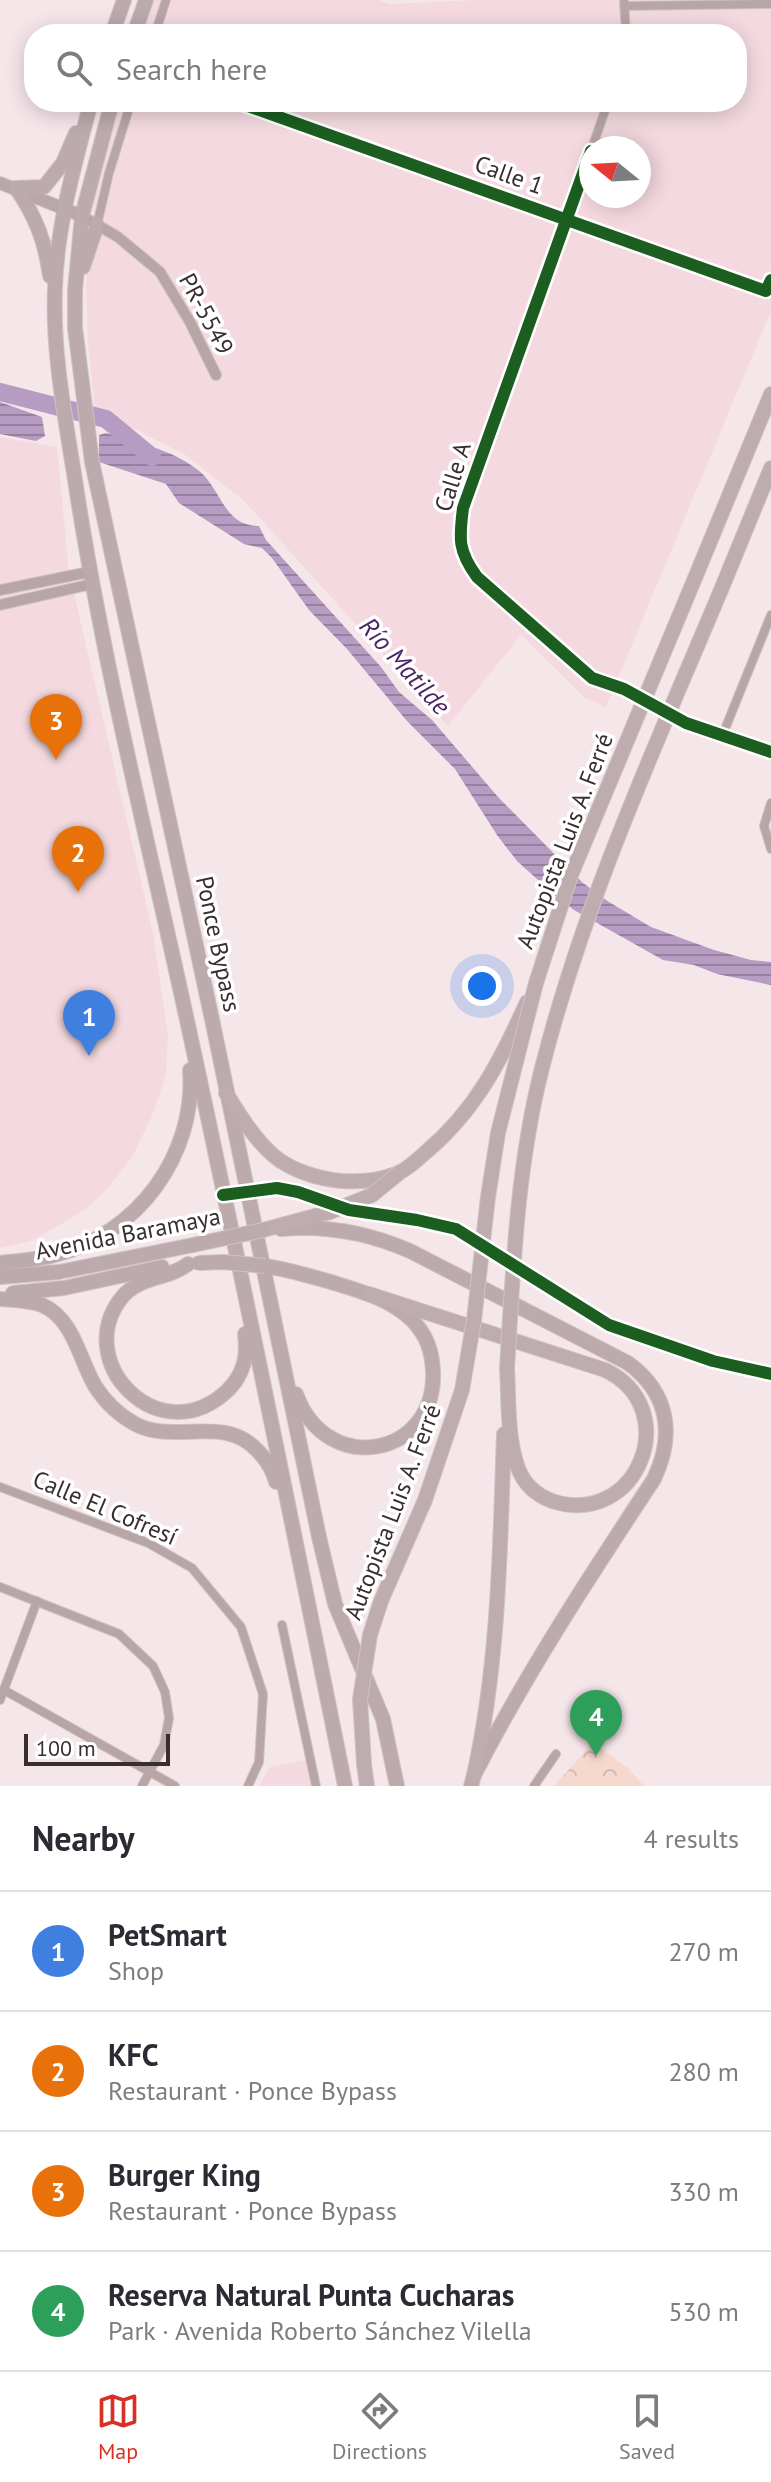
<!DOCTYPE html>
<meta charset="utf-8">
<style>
:root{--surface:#fff;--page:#f2f2f3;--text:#2b2b33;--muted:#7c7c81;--line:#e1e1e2;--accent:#d93025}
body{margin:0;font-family:"PT Sans",sans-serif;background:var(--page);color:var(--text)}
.compass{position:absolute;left:579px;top:136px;width:72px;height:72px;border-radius:50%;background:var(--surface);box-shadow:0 4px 20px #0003;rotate:288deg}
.scale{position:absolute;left:24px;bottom:20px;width:146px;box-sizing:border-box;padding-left:8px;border:4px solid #382e30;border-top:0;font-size:22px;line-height:28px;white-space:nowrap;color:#382e30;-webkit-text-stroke:6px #fff;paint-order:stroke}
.you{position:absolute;left:482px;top:986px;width:28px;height:28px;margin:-20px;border:6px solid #fff;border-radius:50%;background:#1a73e8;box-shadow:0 0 0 12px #1a73e833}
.badge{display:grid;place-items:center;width:52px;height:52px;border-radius:50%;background:var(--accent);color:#fff;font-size:26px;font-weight:700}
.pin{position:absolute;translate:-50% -66px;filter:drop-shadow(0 2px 4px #0008)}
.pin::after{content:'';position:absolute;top:42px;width:28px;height:24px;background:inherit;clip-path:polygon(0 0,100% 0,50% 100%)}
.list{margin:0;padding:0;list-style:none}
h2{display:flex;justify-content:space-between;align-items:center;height:104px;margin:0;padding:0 32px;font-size:34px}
h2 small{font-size:26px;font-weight:400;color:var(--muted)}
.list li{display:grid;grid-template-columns:52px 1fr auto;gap:24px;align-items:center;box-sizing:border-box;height:120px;padding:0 32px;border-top:2px solid var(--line)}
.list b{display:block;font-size:30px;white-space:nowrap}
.list p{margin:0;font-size:26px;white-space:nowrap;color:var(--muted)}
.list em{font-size:26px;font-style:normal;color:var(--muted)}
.icon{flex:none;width:44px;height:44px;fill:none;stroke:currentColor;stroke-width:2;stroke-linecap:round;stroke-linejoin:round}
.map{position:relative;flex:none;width:771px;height:1786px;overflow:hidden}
.search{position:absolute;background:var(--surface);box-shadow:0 4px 20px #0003;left:24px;right:24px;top:24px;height:88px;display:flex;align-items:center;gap:20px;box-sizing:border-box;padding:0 28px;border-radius:32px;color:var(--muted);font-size:30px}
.sheet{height:584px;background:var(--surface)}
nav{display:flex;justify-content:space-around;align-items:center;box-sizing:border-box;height:112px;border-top:2px solid var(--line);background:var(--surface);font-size:22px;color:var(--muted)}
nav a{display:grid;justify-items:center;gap:4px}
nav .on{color:var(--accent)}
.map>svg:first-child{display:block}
</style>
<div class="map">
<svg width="771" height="1786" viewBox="0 0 771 1786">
<defs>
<pattern id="park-crowns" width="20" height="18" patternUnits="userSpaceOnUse" patternTransform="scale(2)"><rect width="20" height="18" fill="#f7d8cc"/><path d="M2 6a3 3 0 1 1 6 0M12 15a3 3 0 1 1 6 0" fill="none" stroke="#d4bab0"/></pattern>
<pattern id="water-rules" width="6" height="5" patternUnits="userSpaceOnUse" patternTransform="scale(2)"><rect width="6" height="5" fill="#b69cc2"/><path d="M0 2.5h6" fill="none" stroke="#95809e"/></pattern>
</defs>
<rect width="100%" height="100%" fill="#f5e6ea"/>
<g fill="#f4dae0" fill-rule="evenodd">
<path d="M154 0H379L389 4 477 0H771V311L606 707 585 698 521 635 448 726 244 501 184 454 95 409 88 342 86 280 96 184 120 102H737V34H142ZM591 148H639V196H591Z"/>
<path d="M0 437 57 447 69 572 153 933 168 1035 166 1075 152 1116 132 1157 109 1187 87 1208 61 1224 31 1241 0 1248Z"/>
<path d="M306 1760 311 1786H259L270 1767Z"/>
</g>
<path fill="url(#park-crowns)" d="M593 1743 629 1769 644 1786H554Z"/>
<g fill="url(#water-rules)">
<path d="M0 402 42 417 45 436 36 441 0 434Z"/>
<path d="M106 433C136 442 173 450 198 470 222 489 223 526 259 526L266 540 381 667 399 692 432 720 498 797 583 883 609 902 651 927 714 950 751 960 771 962V985L717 974 694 965 663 960 574 910 558 898 517 861 497 835 455 769 407 721 347 649 309 610 272 558 262 548 244 544 179 503 166 484 99 462V435Z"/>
</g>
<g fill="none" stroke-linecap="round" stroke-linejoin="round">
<path stroke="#b69cc2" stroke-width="18" d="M0 392 106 419 152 457"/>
<defs>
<g id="minor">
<path d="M624 0 626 34"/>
<path d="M624 6 771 4"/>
<path d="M155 34 166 0"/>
<path d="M237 102 766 291 771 280"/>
<path d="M592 148 608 102"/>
<path d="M591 151 463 508C459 539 458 551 477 577L592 678 624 689 686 723 771 752"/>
<path d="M97 225 109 173 131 102"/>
<path d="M723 734 771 615"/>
<path d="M771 803 764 826 771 849"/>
<path d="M223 1195 277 1188 298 1192 349 1210 417 1220 456 1229 609 1325 713 1361 771 1374"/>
<path d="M0 1487 148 1543 192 1568 241 1627 263 1694 259 1762 248 1786"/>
<path d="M0 1587 119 1634 153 1666 165 1692 169 1718 164 1745 142 1786"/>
<path d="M282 1625 316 1786"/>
<path d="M4 1690 175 1786"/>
<path d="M0 1700 37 1601"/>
<path d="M534 1786 556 1754"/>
</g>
<g id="tertiary">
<path d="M82 216 118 237 160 272 190 322 216 375"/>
<path d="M0 590 89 572"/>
<path d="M0 605 92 584"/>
</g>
<path id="primary" d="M0 183 82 216"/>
<g id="trunk">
<path d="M112 34 124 0"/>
<path d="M134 34 146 0"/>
<path d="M91 102C75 163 57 224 55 288 52 356 67 426 77 493 105 672 150 849 188 1025 243 1278 294 1532 345 1786"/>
<path d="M112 102 82 216 75 290V328L92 462 213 1024 319 1537 335 1604 383 1719 397 1786"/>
<path d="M16 188 44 187 63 163 76 133"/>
<path d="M16 188C36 217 45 241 50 276"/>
<path d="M83 267 97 225"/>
<path d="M281 1229C325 1225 369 1233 410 1251L628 1363C669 1393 675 1435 654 1479 590 1576 527 1672 474 1775L471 1786"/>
<path d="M0 1263C18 1261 37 1260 55 1255 138 1234 196 1155 190 1070"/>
<path d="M188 1264C169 1279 141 1276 123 1296 69 1361 160 1455 228 1390 244 1374 248 1356 245 1334"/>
<path d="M265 1266C287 1269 309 1276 331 1282 360 1291 391 1299 413 1321 427 1336 432 1351 433 1371 437 1456 327 1479 296 1394"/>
<path d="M0 1277 59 1272 193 1245"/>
<path d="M13 1293 64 1288 162 1267"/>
<path d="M0 1299C14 1300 29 1300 42 1305 74 1319 79 1359 95 1386 105 1402 119 1415 135 1424 175 1445 223 1414 257 1450 266 1459 273 1470 276 1482"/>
</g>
<g id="motorway">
<path d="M695 578 771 394"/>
<path d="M721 590 771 468"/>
<path d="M226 1093C240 1115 254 1139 274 1156 292 1171 319 1179 342 1181 360 1182 379 1181 396 1174 407 1170 417 1160 426 1152 476 1110 501 1060 527 1002"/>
<path d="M263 1230 330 1212"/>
<path d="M369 1294 605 1370C685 1408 638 1529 552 1501 536 1495 524 1484 518 1468 507 1438 509 1401 507 1369"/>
<path d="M364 1764 367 1786"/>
<path d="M474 1775C499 1662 500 1548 504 1434"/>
</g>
</defs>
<use href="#minor" stroke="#cec3c6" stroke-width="10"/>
<use href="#tertiary" stroke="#cec3c6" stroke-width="12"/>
<use href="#primary" stroke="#cec3c6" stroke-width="14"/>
<use href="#trunk" stroke="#cec3c6" stroke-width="16"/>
<use href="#motorway" stroke="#cec3c6" stroke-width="16"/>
<use href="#minor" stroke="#b8a6a6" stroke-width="8"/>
<use href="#tertiary" stroke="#b8a6a6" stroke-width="10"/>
<use href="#primary" stroke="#baa7a9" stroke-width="12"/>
<use href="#trunk" stroke="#bcaaac" stroke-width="14"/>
<use href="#motorway" stroke="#beacae" stroke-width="14"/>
<defs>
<g id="trunk-bridge">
<path d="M193 1245 263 1230"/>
<path d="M198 1263 223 1262 265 1266"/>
</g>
<g id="motorway-bridge">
<path d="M330 1212 372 1195 399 1173"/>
<path d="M507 1369C513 1269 517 1166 542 1068 584 902 655 747 721 590"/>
<path d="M364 1764 360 1699 370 1635 381 1601 425 1500 462 1390 474 1320 488 1197 498 1133 536 983 571 875 695 578"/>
</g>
</defs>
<use href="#trunk-bridge" stroke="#cec3c6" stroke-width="16" stroke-linecap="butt"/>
<use href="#motorway-bridge" stroke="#cec3c6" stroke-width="16" stroke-linecap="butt"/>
<use href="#trunk-bridge" stroke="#bcaaac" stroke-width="14"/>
<use href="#motorway-bridge" stroke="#beacae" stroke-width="14"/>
<defs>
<g id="cycleway">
<path d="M237 102 766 291 771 280"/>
<path d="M591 151 463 508C459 539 458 551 477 577L592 678 624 689 686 723 771 752"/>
<path d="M223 1195 277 1188 298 1192 349 1210 417 1220 456 1229 609 1325 713 1361 771 1374"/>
</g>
</defs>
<use href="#cycleway" stroke="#fff" stroke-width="17"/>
<use href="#cycleway" stroke="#1b5e20" stroke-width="12"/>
</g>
<g text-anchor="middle" stroke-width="7" stroke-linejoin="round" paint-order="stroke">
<g font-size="24" fill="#382e30" stroke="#fff">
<text transform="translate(509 175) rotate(20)" y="8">Calle 1</text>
<text transform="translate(206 314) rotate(62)" y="8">PR-5549</text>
<text transform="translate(453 477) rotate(-73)" y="8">Calle A</text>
<text transform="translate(565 841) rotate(-69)" y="8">Autopista Luis A. Ferré</text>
<text transform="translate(218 944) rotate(78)" y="8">Ponce Bypass</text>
<text transform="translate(128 1234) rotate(-11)" y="8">Avenida Baramaya</text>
<text transform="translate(105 1508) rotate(23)" y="8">Calle El Cofresí</text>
<text transform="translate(393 1512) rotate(-69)" y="8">Autopista Luis A. Ferré</text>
</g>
<g font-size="26" font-style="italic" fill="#4c2464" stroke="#fff">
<text transform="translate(405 666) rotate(48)" y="9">Río Matilde</text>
</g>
</g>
</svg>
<svg class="compass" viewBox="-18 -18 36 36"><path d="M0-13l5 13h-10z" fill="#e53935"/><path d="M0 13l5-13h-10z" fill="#7c7c81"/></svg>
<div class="scale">100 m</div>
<div class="you"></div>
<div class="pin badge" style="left:89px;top:1056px;background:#3f7fe0">1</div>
<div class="pin badge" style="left:78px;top:892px;background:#e8710a">2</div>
<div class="pin badge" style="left:56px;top:760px;background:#e8710a">3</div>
<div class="pin badge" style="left:596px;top:1756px;background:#2e9e5b">4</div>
<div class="search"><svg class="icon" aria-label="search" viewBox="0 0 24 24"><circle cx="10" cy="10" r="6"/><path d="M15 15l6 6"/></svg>Search here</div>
</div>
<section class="sheet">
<h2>Nearby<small>4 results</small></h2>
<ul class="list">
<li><span class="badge" style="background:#3f7fe0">1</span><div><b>PetSmart</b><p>Shop</p></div><em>270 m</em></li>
<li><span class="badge" style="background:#e8710a">2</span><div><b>KFC</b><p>Restaurant · Ponce Bypass</p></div><em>280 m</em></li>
<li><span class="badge" style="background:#e8710a">3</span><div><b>Burger King</b><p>Restaurant · Ponce Bypass</p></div><em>330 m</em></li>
<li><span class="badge" style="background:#2e9e5b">4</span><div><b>Reserva Natural Punta Cucharas</b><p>Park · Avenida Roberto Sánchez Vilella</p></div><em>530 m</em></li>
</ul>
</section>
<nav>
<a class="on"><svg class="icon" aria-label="map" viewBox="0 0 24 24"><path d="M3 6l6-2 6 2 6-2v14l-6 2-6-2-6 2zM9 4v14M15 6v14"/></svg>Map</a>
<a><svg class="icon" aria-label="directions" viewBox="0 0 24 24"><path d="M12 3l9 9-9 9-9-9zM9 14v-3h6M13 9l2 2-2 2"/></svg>Directions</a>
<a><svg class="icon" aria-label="saved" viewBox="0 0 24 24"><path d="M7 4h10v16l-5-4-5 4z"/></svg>Saved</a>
</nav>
